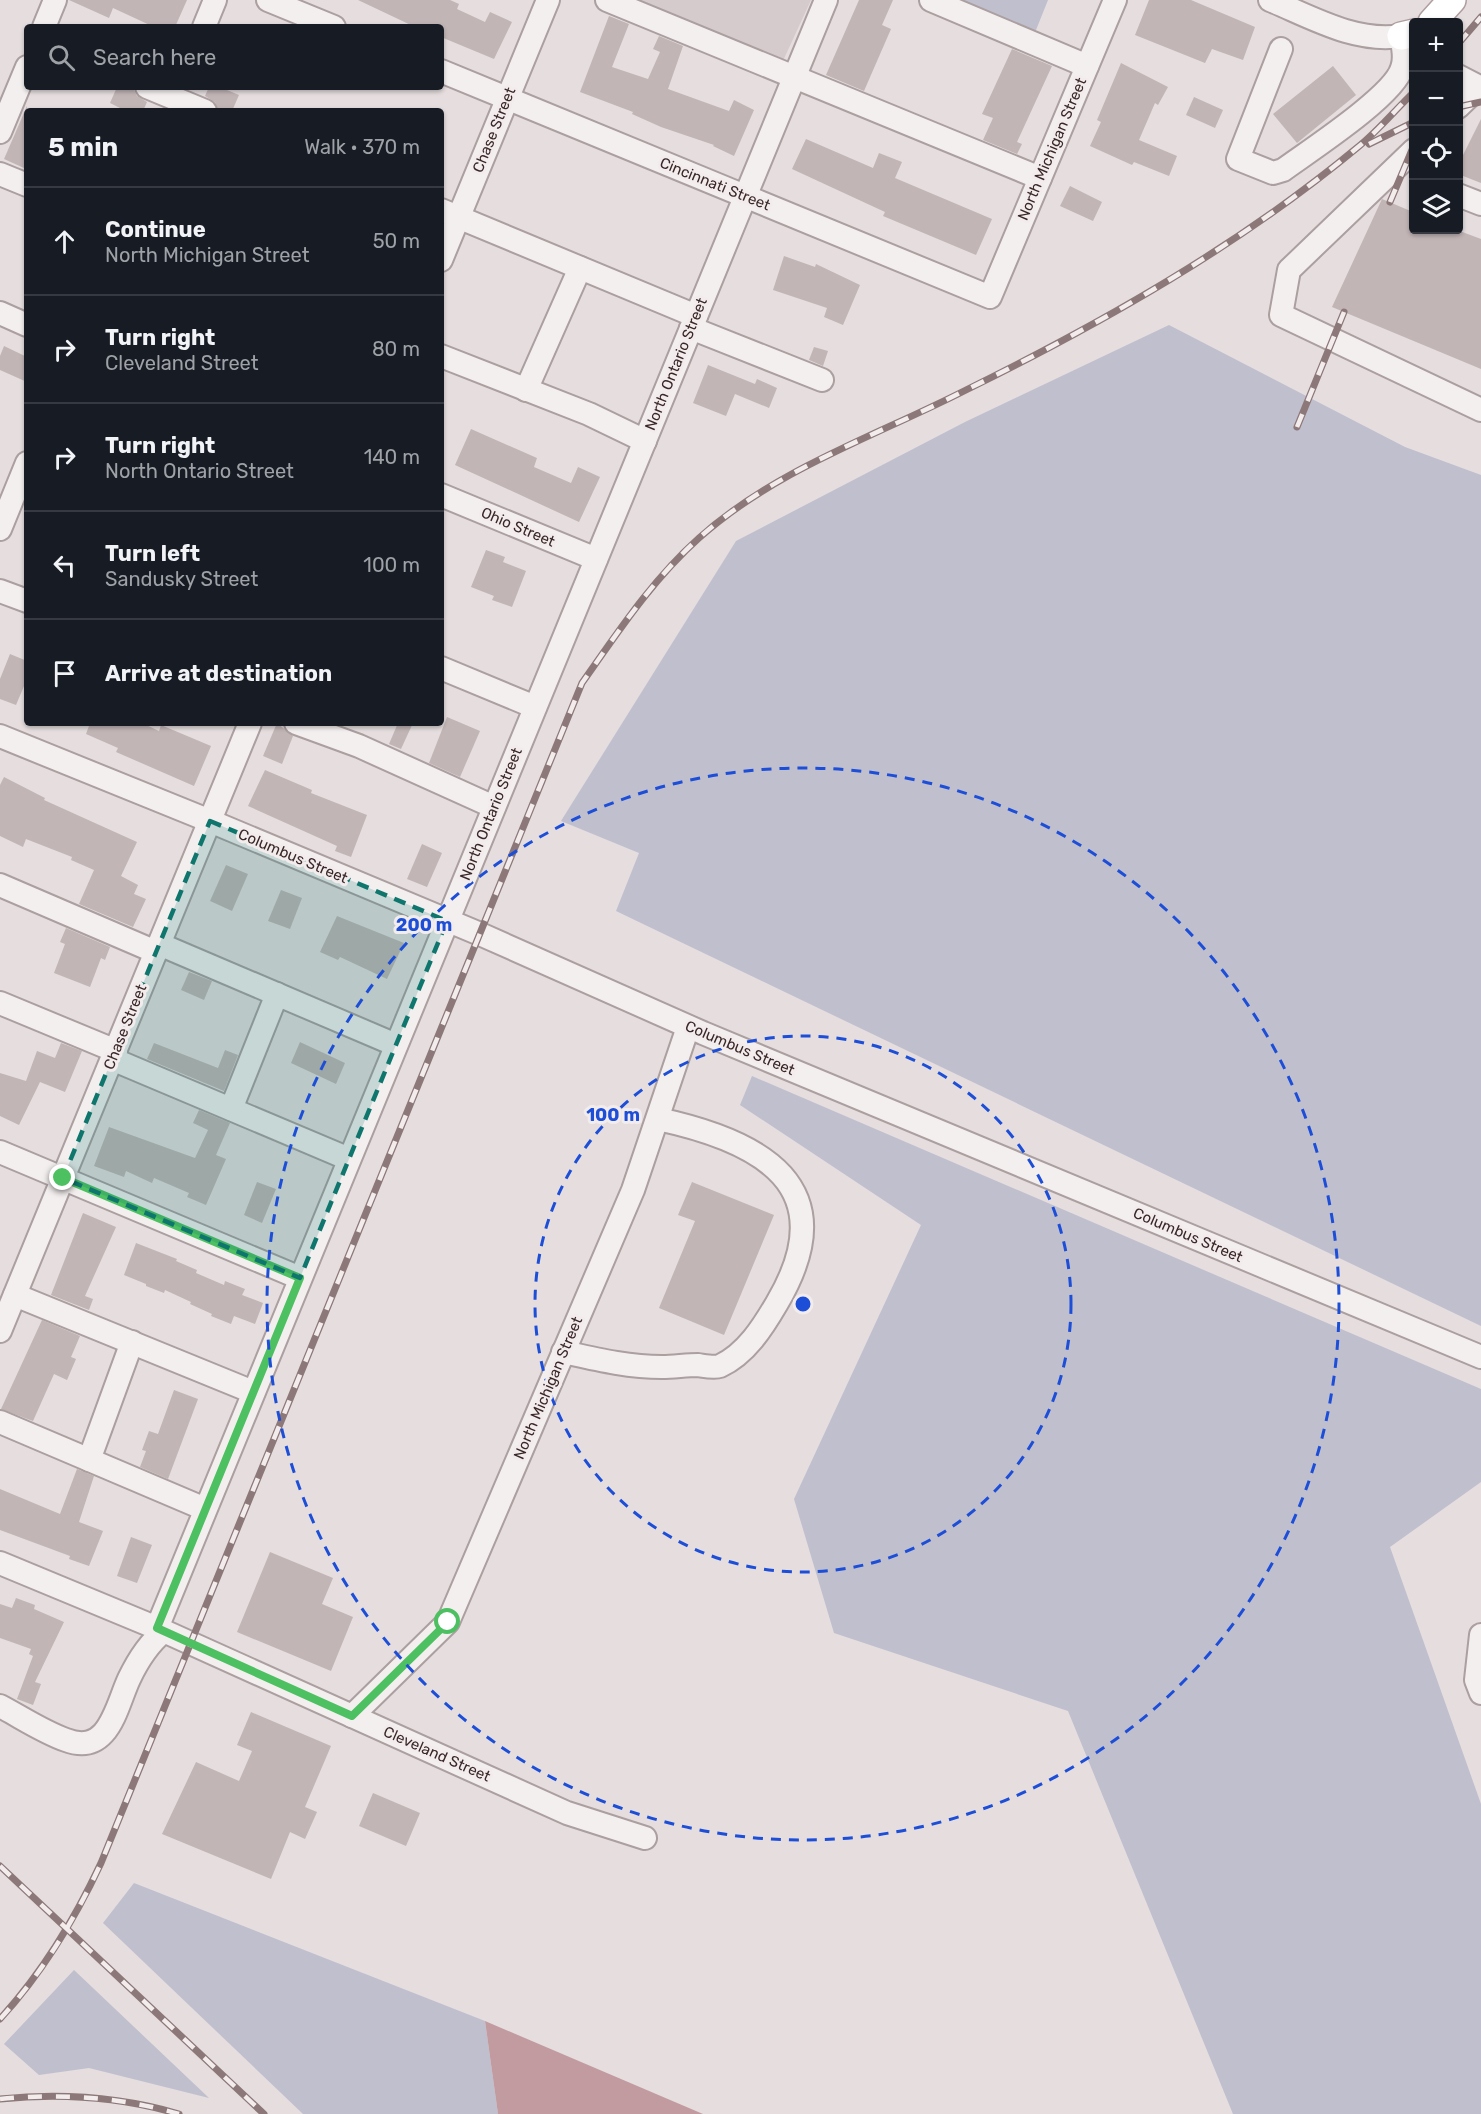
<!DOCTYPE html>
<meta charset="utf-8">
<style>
:root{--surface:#171b24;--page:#20242c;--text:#f1f3f6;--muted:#9ea1a6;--line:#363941}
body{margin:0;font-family:Rubik,sans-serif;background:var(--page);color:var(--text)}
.controls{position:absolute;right:18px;top:18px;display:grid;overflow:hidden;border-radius:6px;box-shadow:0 2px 4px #0004}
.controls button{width:54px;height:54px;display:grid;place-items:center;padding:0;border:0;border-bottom:2px solid var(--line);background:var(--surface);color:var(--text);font:30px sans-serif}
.stop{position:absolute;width:18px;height:18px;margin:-14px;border:4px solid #4dc061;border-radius:50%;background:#fff}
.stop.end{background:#4dc061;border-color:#fff;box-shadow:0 2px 6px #0008}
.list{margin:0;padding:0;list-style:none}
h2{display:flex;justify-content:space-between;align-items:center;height:78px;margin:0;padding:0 24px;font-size:26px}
h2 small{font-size:20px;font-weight:400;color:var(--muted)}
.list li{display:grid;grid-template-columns:39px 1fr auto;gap:18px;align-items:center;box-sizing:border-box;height:108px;padding:0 24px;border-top:2px solid var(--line)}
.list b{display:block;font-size:22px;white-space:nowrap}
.list p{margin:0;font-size:20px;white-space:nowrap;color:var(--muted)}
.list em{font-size:20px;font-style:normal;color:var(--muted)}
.icon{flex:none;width:33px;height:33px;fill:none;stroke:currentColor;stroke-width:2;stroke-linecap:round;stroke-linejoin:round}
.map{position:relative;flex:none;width:1481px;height:2114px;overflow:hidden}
.search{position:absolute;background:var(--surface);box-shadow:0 2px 4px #0004;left:24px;top:24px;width:420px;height:66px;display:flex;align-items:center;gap:15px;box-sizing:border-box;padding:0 21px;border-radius:6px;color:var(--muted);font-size:22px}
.panel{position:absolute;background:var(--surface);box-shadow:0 2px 4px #0004;left:24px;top:108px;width:420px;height:618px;border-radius:6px}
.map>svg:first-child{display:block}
</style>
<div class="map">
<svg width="1481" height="2114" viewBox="0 0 1481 2114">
<rect width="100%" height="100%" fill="#e5ddde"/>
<path fill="#d6cbcc" d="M628 0H811L782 63Z"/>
<g fill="#c0bfce">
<path d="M948 0H1048L1034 35Z"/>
<path d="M1169 325 1405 447 1481 475V1326L616 911 639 853 561 821 736 541 965 422Z"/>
<path d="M752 1076 1481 1389V1482L1390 1547 1481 1804V2114H1233L1068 1711 834 1633 794 1499 921 1225 740 1105Z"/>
<path d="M134 1883 485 2021 498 2114H303L103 1923Z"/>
<path d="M74 1970 209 2098 89 2068 39 2075 4 2044Z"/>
</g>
<path fill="#c29ba1" d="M485 2021 703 2114H498Z"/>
<g fill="#c2b5b6">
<path d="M69 0H187L175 27H154L113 8 109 18Z"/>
<path d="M358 0H450L459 4 457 9 485 22 490 12 512 22 494 59 441 37V27H415Z"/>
<path d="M859 0H893L882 25 891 29 864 91 826 75Z"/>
<path d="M1149 0H1191L1255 27 1243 60 1212 49 1205 63 1135 35Z"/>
<path d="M609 16 629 24 612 67 648 79 660 52 653 49 659 36 683 46 668 89 729 111 734 100 754 110 734 156 713 146 714 145 661 127 632 114 633 112 580 92Z"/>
<path d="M1012 49 1052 66 1017 142 1022 144 1017 154 983 140 993 118 982 114Z"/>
<path d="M1121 63 1168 87 1158 105 1155 103 1139 140 1177 156 1169 176 1134 162 1132 165 1090 146 1101 122 1097 120Z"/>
<path d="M1333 66 1356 95 1297 143 1273 114Z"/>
<path d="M117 87 134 90 137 96 147 102 143 111H126L110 103Z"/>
<path d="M209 87H220L239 95 232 111H218L215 102 205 96Z"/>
<path d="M1194 97 1223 110 1215 128 1186 115Z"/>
<path d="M27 106V160L24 168 4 159Z"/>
<path d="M1481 119V183L1458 174V165Z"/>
<path d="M806 139 873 168 879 153 902 162 895 178 992 219 976 255 883 216 885 212 792 169Z"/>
<path d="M1070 186 1102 202 1093 221 1060 206Z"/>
<path d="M1382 199 1413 212V230H1457L1481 239V369L1332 307Z"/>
<path d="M784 256 815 267 816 264 860 285 843 325 824 317 827 308 773 290Z"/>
<path d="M4 346 27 357V382L0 370V356Z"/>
<path d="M814 347 828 351 823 366 809 360Z"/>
<path d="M708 365 755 384 757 379 777 388 769 408 735 394 726 416 693 403Z"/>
<path d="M471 429 537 458 534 467 571 483 578 467 600 477 579 522 455 465Z"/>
<path d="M486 550 505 557 503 562 526 571 512 607 492 600 494 596 471 587Z"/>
<path d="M10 654 27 661V679L16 705 0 699V679Z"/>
<path d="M447 717 480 731 460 777 429 763Z"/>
<path d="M90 723H142L159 731 161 725 211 746 194 786 116 752 118 748 86 734Z"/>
<path d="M277 723 293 736 282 764 263 756Z"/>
<path d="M398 723H413L401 749 389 744Z"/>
<path d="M265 770 312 790 311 793 367 815 351 857 335 851 337 846 248 806Z"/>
<path d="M4 777 45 798 44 800 137 842 121 876 138 885 134 894 146 899 133 927 79 904 94 870 71 860 72 857 26 839 23 847 0 836V785Z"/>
<path d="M422 844 442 853 427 887 407 879Z"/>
<path d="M226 865 248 874 232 911 210 901Z"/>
<path d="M281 890 302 898 290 929 268 921Z"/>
<path d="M337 916 404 943 387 979 340 957 338 960 320 952Z"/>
<path d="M66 928 110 947 105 960 101 958 90 987 54 973 65 944 60 942Z"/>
<path d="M189 972 212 981 204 1000 181 990Z"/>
<path d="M300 1042 345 1063 336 1084 291 1063Z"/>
<path d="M61 1043 82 1051 65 1092 40 1082 19 1125 0 1116V1073L26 1081 37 1051 55 1058Z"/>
<path d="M154 1043 218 1068 225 1050 238 1055 224 1091 147 1059Z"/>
<path d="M199 1110 230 1123 216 1155 226 1159 206 1205 187 1197 189 1193 154 1178 152 1183 126 1171 124 1177 94 1166 109 1127 195 1158 208 1130 193 1123Z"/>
<path d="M257 1182 276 1189 262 1223 244 1215Z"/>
<path d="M692 1182 774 1215 724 1335 659 1308 695 1221 678 1215Z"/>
<path d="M83 1213 116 1227 85 1296 93 1299 89 1310 51 1295Z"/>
<path d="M136 1243 177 1259 176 1261 197 1270 196 1273 224 1285 225 1281 245 1289 242 1295 263 1303 255 1324 234 1316 231 1324 211 1316 212 1314 190 1304 191 1302 165 1290 164 1293 146 1286V1284L124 1275Z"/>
<path d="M42 1320 80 1336 71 1357 76 1359 67 1380 54 1374 33 1421 1 1409Z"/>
<path d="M174 1390 198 1399 168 1479 140 1467 146 1451 142 1450 149 1431 158 1434Z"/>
<path d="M77 1469 94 1476 79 1522 103 1531 89 1566 69 1559 70 1556 0 1530V1489L60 1514Z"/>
<path d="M131 1537 152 1545 137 1583 117 1576Z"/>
<path d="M270 1552 333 1578 322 1604 353 1617 331 1671 237 1632Z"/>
<path d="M16 1598 35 1605 34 1609 64 1622 35 1682 41 1684 33 1705 17 1699 33 1656 29 1654 31 1649 0 1638V1604L12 1608Z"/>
<path d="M251 1712 331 1746 305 1807 317 1812 305 1839 290 1832 271 1879 162 1834 196 1762 239 1781 252 1751 237 1745Z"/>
<path d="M373 1793 420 1813 406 1846 359 1826Z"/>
</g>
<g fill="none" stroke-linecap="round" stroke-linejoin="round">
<defs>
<g id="minor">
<path d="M268 0 334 27"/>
<path d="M607 0 1040 178"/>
<path d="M931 0 1087 66"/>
<path d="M1270 0C1311 17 1355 43 1401 36 1403 46 1406 58 1402 68 1394 96 1309 151 1283 170L1273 173 1238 159 1281 49"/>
<path d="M44 27 55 0"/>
<path d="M204 27 215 0"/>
<path d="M441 71 990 297 1115 0"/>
<path d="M1458 76 1481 88"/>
<path d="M147 87 205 111"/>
<path d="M1458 107 1479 87"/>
<path d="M0 132 27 67"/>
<path d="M1414 150 1289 270 1281 315 1481 410"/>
<path d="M0 174 27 185"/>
<path d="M1458 195 1481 204"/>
<path d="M441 210 696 316"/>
<path d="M441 260 548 0"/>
<path d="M0 313 27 325"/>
<path d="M691 328 822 380"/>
<path d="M441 356 589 414 645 441"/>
<path d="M526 390 580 268"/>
<path d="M441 495 596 559"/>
<path d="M0 529 27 463"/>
<path d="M0 591 27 601"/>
<path d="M441 668 535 707"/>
<path d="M296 723 359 746 494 807"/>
<path d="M0 736 210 821 480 934 703 1033 1481 1357"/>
<path d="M0 885 156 952"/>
<path d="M159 944 396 1045"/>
<path d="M0 1003 116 1051"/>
<path d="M112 1059 349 1159"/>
<path d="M231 1109 277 994"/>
<path d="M0 1152 300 1278"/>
<path d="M15 1295 253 1392"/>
<path d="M0 1331 250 723"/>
<path d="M563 1352C595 1359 628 1367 662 1367 674 1367 686 1365 698 1365 705 1366 714 1368 720 1366 746 1354 763 1327 777 1303 846 1186 761 1141 658 1119"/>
<path d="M0 1422 205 1509"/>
<path d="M89 1460 132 1342"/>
<path d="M0 1563 157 1628 567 1813 645 1838"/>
<path d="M157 1628 826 0"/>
<path d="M1481 1635 1476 1680 1481 1693"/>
<path d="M0 1706C21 1717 43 1732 66 1740 109 1756 116 1707 129 1679 138 1660 148 1644 164 1631"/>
<path d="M352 1716 448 1622 633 1190 688 1027"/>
</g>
<g id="major">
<path d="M1432 22 1452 0"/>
<path d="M1401 36 1414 33"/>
</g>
</defs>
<use href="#minor" stroke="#ab9fa0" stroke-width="26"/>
<use href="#major" stroke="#b09e9f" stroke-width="30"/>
<use href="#minor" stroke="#f4efef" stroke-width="22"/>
<use href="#major" stroke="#fff" stroke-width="27"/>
<defs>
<g id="rail">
<path d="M1458 44 1481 17"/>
<path d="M1458 107 1481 102"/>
<path d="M1369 144 1414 122"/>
<path d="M1390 202 1414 145"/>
<path d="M1297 427 1344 312"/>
<path d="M0 1866 264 2114"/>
<path d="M0 2019C43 1972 74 1921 101 1863L582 683C618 632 652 580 699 538 776 469 876 436 966 390 1104 322 1240 245 1358 147 1378 131 1395 110 1414 92"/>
<path d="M0 2099C60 2093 121 2097 179 2114"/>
</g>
</defs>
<use href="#rail" stroke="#8d7879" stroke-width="7"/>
<use href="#rail" stroke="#f3eced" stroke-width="4.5" stroke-dasharray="14" stroke-linecap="butt"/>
</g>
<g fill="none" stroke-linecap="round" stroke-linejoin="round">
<path stroke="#4dc061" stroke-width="8" d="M63 1178 300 1278 157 1628 352 1716 448 1622"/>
</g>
<path fill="#0f766e" fill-opacity="0.2" stroke="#0f766e" stroke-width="4.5" stroke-dasharray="12 8" stroke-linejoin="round" d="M210 821 447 921 300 1278 63 1178Z"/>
<g fill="none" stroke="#1d4ed8" stroke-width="3" stroke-dasharray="10 8">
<circle cx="803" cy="1304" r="268"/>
<circle cx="803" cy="1304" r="536"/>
</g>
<g text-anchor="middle" stroke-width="6" stroke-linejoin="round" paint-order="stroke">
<g font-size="15" fill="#3a2829" stroke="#f3eced">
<text transform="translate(494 130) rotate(-68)" y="5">Chase Street</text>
<text transform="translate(1052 149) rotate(-67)" y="5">North Michigan Street</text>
<text transform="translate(715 184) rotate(22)" y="5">Cincinnati Street</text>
<text transform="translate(676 364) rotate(-68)" y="5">North Ontario Street</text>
<text transform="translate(518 527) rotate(23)" y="5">Ohio Street</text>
<text transform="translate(491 814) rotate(-68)" y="5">North Ontario Street</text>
<text transform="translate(293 856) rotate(23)" y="5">Columbus Street</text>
<text transform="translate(125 1027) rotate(-68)" y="5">Chase Street</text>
<text transform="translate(740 1048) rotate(23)" y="5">Columbus Street</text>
<text transform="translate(1188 1235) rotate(23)" y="5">Columbus Street</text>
<text transform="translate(548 1388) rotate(-67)" y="5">North Michigan Street</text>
<text transform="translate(437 1754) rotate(24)" y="5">Cleveland Street</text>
</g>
</g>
<circle cx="803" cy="1304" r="9" fill="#1d4ed8" stroke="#f3eced" stroke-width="3"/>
<g font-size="18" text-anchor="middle" font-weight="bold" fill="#1d4ed8" stroke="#f3eced" stroke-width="6" stroke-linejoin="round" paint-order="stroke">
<text x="424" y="931">200 m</text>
<text x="613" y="1121">100 m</text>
</g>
</svg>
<div class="controls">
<button>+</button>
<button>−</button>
<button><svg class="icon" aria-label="locate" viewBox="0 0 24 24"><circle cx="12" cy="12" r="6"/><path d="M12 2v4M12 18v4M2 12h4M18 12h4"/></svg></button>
<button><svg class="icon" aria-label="layers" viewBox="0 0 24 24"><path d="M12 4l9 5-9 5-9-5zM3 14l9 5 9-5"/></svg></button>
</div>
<div class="stop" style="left:448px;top:1622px"></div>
<div class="stop end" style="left:63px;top:1178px"></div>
<div class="search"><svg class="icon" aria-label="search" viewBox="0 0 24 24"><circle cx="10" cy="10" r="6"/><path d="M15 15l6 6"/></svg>Search here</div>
<section class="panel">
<h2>5 min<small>Walk · 370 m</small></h2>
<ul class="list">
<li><svg class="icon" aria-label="ahead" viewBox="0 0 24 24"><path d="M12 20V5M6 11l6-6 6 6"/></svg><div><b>Continue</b><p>North Michigan Street</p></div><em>50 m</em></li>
<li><svg class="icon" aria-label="right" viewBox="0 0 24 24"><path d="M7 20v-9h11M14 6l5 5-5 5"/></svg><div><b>Turn right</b><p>Cleveland Street</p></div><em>80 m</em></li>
<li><svg class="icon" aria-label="right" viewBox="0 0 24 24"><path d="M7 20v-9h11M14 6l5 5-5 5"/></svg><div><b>Turn right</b><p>North Ontario Street</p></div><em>140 m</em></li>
<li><svg class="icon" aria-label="left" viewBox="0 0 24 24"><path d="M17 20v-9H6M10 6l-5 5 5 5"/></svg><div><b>Turn left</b><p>Sandusky Street</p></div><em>100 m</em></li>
<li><svg class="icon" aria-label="arrive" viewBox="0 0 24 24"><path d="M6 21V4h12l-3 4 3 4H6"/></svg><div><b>Arrive at destination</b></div></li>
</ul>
</section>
</div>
